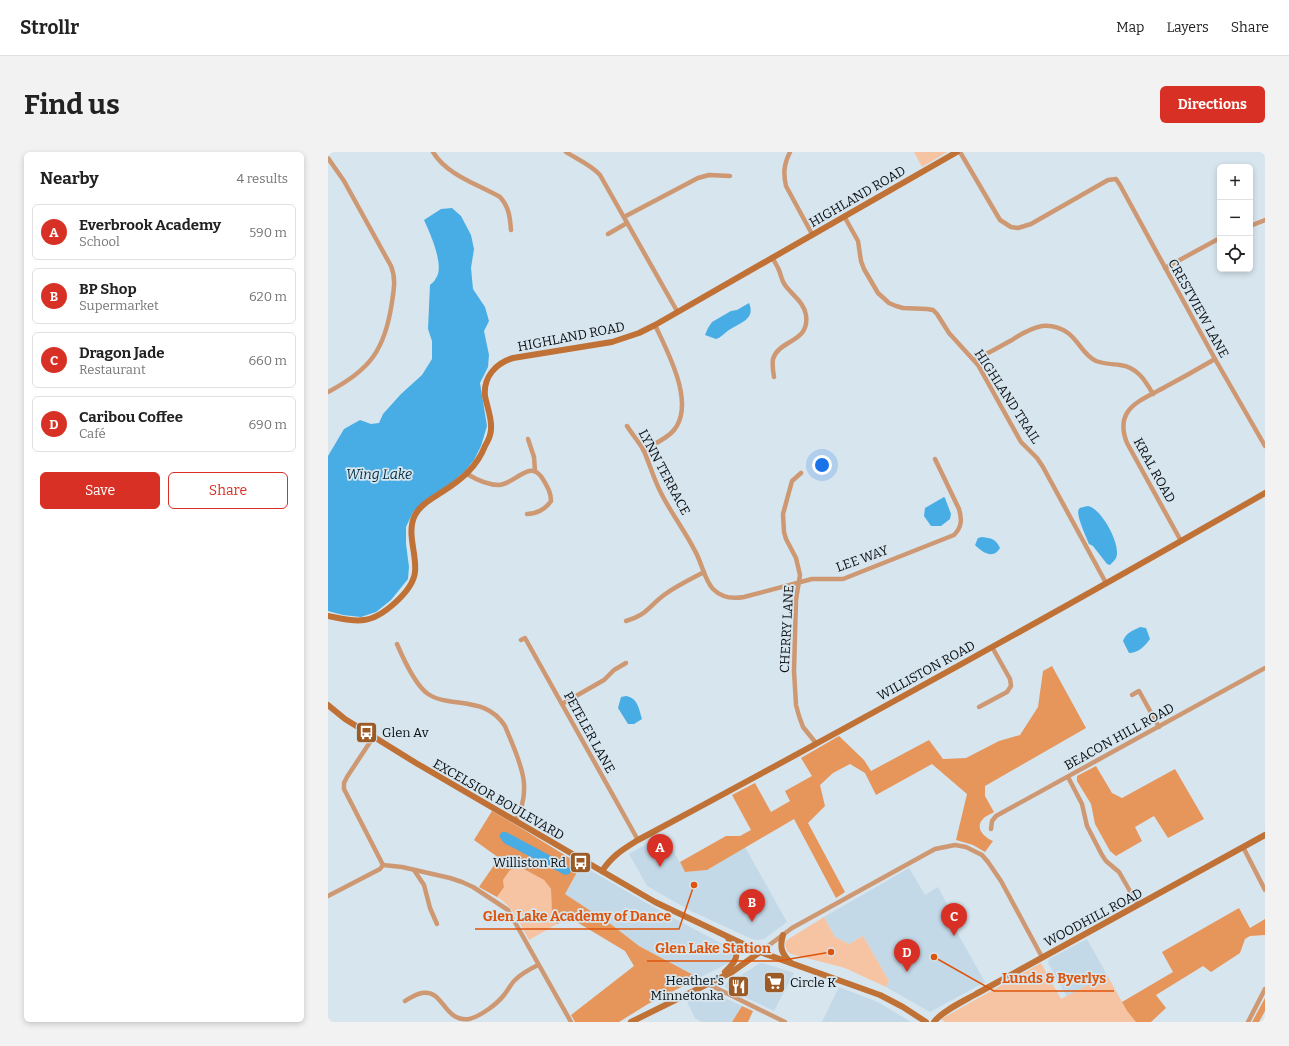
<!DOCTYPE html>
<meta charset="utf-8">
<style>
:root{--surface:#fff;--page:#f2f2f2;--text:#222;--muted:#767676;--line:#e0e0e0;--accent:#d93025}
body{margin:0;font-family:Bitter,serif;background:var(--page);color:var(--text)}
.controls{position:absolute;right:12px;top:12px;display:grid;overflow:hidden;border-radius:6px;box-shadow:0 2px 6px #0003}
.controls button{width:36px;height:36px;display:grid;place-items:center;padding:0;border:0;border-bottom:1px solid var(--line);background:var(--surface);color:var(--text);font:20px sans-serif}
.you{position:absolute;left:494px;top:313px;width:14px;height:14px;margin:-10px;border:3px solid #fff;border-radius:50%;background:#1a73e8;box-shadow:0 0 0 6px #1a73e833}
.badge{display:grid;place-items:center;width:26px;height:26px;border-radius:50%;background:var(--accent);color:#fff;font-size:13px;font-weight:700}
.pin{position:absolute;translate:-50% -33px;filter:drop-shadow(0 1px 2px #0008)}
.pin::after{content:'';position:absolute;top:21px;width:14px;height:12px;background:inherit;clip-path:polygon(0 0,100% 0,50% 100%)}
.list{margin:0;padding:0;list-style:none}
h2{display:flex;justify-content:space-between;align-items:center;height:52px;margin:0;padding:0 16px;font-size:17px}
h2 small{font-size:13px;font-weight:400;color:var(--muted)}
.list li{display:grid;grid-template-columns:26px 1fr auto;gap:12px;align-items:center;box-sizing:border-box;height:56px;margin:0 8px 8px;padding:0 8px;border:1px solid var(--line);border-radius:6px}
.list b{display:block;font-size:15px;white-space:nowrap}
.list p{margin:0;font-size:13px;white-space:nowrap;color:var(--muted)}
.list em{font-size:13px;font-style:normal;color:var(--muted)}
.actions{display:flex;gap:8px;padding:12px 16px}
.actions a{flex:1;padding:9px 0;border:1px solid var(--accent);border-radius:6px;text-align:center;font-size:14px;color:var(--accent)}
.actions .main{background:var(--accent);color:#fff}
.icon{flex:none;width:22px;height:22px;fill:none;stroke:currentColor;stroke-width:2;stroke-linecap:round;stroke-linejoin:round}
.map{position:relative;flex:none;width:937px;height:870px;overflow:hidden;border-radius:6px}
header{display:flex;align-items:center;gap:24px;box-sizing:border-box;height:56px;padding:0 20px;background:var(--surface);border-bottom:1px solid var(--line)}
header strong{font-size:19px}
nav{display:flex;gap:22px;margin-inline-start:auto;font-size:14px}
.intro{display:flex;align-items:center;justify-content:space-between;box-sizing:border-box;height:96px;padding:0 24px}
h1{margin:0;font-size:28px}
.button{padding:10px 18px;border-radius:6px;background:var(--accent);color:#fff;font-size:14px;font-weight:700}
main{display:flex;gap:24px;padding:0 24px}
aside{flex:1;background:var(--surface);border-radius:6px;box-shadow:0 2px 6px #0003}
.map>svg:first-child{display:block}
</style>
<header>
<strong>Strollr</strong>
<nav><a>Map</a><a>Layers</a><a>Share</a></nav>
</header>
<div class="intro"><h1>Find us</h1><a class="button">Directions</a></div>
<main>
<aside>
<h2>Nearby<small>4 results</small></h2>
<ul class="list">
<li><span class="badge">A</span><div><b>Everbrook Academy</b><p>School</p></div><em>590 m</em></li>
<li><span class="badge">B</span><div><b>BP Shop</b><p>Supermarket</p></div><em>620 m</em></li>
<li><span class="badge">C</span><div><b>Dragon Jade</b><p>Restaurant</p></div><em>660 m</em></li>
<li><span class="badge">D</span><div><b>Caribou Coffee</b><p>Café</p></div><em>690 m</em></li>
</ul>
<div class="actions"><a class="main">Save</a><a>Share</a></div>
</aside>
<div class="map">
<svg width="937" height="870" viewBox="0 0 937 870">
<rect width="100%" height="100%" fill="#d7e5ee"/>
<g fill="#c4d9e7">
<path d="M336 682 357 720 379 718 417 695 459 770 436 787 429 788 424 787 363 759 319 734 301 702Z"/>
<path d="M253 713 336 761 402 796 405 800 404 808 402 810 371 826 311 794 284 773 237 742Z"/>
<path d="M581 716 597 743 610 735 620 754 617 759 657 830 602 860 558 835 561 829 535 784 521 792 507 785 496 765Z"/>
<path d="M759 787 779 823 739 845 720 811 721 807Z"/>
<path d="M432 811H435L466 821 446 859 398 836 397 834 399 831 409 826Z"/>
<path d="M511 835 550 850 583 870H494Z"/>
<path d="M382 839 414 854 404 870H374L367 866 359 850Z"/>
</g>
<g fill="#f7c4a3">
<path d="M586 0H619L594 15Z"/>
<path d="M192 715 216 728 223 737 224 764 229 772 201 788C192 772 185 754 169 745L176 735 175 728 182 718Z"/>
<path d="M496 765 507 785 521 792 535 784 561 829 558 835 517 816 463 802 459 799 457 791 459 788Z"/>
<path d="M713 811 733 847 779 823 799 859 808 870H617L613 867Z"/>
</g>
<g fill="#e6955b">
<path d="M724 514 758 576 657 634V644L666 660C663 662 657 664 655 667 646 676 657 686 665 689L657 700 645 693 628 688 639 642 604 612 548 643 537 621 522 612 505 621 492 633 497 654 480 671 517 740 508 746 466 667 379 718 357 720 352 710 398 684H412L423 678 404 643 427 631 443 660 462 649 457 639 484 624 473 606 511 584 536 608 543 619 601 588 615 607 638 606 671 589 692 583 710 555 715 519Z"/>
<path d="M768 614 784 641 794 646 847 617 876 667 840 686 826 664 807 675 814 689 788 704 782 699 767 672 763 652 749 629V624Z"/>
<path d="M164 659C194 676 223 695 253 713L237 742 284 773 311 794 371 826 320 852 291 870H247L243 863 306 814 297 799 242 766 229 772 224 764 223 737 216 728 192 715 182 718 175 728 176 735 169 745 151 735 171 706 146 688Z"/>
<path d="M911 756 922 776 937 767V783L922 784 917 787 912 801 883 820 875 814 828 843 838 856 823 870H808L799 859 794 850 845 820 834 800Z"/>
<path d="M937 846V859L931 870H924Z"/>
<path d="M414 854 425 859 420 870H404Z"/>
</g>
<g fill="#47ade4">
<path d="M124 56 133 64 143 83 146 97 143 116 145 137 157 155 161 169 156 179 161 203 160 215 152 231 159 274 153 294 146 308 137 319 123 331 96 349 85 360 78 375V392L81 415 80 427 63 448 48 460 33 465 15 463 0 459V304L16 277 32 268 43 272 51 271 55 262 73 242 94 223 104 207V189L100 177 102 133C104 131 107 129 108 126 117 114 102 81 96 68L113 57Z"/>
<path d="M421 151C428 167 412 171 401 178 396 181 394 185 388 187L377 183 380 176 384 170 403 159 409 158Z"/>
<path d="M616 345 617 346 623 362 622 367 613 374H603L596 364 597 356Z"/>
<path d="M760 354C773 356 794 393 788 406 787 408 784 411 782 413L779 412 765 394 761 392C759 386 747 362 751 357 752 355 757 355 760 354Z"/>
<path d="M654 385C663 386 668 387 672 396 665 408 654 400 647 393L650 386Z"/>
<path d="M812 475 818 476 822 487C817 494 810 501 801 501L795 489C798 481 804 479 812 475Z"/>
<path d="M298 544C310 546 311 557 314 567L306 572H300L290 556 293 545Z"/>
<path d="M174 680H178L238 712 243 719 241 722 237 723 176 691 171 684Z"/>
</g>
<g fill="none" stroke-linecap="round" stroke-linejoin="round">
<g stroke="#ce9873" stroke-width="4.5">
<path d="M105 0C119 23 149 32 172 45 181 55 182 65 183 78"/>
<path d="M238 0C250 8 262 12 272 23L349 159"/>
<path d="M462 0C456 12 455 21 458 34L484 82"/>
<path d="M632 0 672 68 683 75 690 76 703 72 780 28 788 27 792 33 887 207 937 294"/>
<path d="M0 6 16 29 63 114C68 126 66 137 64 150 57 198 42 218 0 240"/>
<path d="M516 64 530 89 533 109 536 117 550 141 561 151 568 154 575 156 599 157 605 158 609 162 621 181 650 213 693 290 709 306 715 315 778 431"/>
<path d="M296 65 370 26 381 23 402 24"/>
<path d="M922 74 937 68"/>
<path d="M280 82 299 71"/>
<path d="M444 105C446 109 448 112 450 116 453 121 453 128 457 133 464 143 476 150 478 163 482 191 451 187 445 207 444 213 445 219 446 225"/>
<path d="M837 116 892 86"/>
<path d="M646 208C659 202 671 195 684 188 693 182 703 176 714 174 723 173 733 176 740 181 751 189 755 203 768 209 776 212 784 212 792 213 809 215 817 228 825 242"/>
<path d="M299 274C304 282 311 290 316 299 322 313 326 328 333 341 343 361 357 379 367 399 374 411 376 427 385 437 394 446 405 447 416 445L484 427H515L626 383C634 375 634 367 631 357L607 307"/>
<path d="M200 287 206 305 207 319"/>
<path d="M315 298C326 292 339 287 346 278 368 251 339 199 327 173"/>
<path d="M473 321 464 329 455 362 456 380 458 387 468 406 472 423 468 448 466 519 468 553 471 564 475 575 488 591"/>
<path d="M139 322C149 328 159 333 171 333 188 332 203 304 216 329 220 336 223 341 223 349 218 357 208 362 199 362"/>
<path d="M853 389 799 291C795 281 793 271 799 261 806 249 825 242 837 235 854 226 870 217 887 207"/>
<path d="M298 469C319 463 320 455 336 443 348 434 363 427 376 420"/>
<path d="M193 488 197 486 310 688"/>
<path d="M69 492C75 506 87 533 100 542 106 546 113 548 120 549 144 553 163 552 177 574 190 607 207 635 187 669"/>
<path d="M804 543 811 539 831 575"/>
<path d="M234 552 276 528 286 518 298 511"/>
<path d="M651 555 679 540 683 534 682 527 664 495"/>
<path d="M46 584 19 625 16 631V637L55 713"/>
<path d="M740 625 754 652 759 674 774 703 778 709 791 720 810 753"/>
<path d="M663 677 664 669 668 664 937 516"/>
<path d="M915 695 937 738"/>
<path d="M55 713 74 715 122 726 134 730 145 735 180 758 243 870"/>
<path d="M86 718 96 733 102 756 109 772"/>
<path d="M0 744 52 717 55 713"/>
<path d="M432 800 464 776 578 713 607 697 627 693 638 695 654 703 660 710 673 729 714 805"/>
<path d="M380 832 457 870"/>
<path d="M77 849C82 846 88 842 94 841 116 837 115 870 141 867 153 864 169 852 176 843 180 838 183 832 187 828 194 821 202 817 210 813"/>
<path d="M920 870 937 837"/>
</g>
<g stroke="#c07135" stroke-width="6">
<path d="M0 464C12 466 24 470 36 468 54 466 85 439 87 420 89 401 78 381 87 363 93 352 105 346 114 340 133 328 149 315 157 294 160 289 163 283 163 277 164 266 159 255 157 244 155 225 168 211 185 206L284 190 311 181 327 173 629 0"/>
<path d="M0 553 17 567 88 611 327 750 432 800 552 843 575 855 598 870"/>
<path d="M274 719C285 703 294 698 310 688 521 575 730 460 937 341"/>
<path d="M455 783C451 796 454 802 463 811"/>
<path d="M397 820C412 806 411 802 400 786"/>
<path d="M303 870 404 820 432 800"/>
<path d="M606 870C614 859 636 849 648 842L937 683"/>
</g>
</g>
<defs>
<symbol id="bus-square" viewBox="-11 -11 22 22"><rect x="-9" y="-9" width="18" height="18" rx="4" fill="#9c5a27" stroke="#d7e5ee"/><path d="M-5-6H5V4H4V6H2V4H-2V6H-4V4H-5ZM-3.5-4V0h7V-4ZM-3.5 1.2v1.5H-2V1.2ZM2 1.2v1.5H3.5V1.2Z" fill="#fff"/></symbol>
<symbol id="supermarket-square" viewBox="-11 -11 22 22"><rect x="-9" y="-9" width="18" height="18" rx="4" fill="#9c5a27" stroke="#d7e5ee"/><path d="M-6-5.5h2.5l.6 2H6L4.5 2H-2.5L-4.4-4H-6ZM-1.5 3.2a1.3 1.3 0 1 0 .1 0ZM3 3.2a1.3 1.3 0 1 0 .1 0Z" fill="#fff"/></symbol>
<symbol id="restaurant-square" viewBox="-11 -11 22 22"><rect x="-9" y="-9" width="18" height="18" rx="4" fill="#9c5a27" stroke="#d7e5ee"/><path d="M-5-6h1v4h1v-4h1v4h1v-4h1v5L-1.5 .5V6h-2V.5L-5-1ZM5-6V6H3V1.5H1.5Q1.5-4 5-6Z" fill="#fff"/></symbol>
</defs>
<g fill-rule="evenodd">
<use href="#bus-square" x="26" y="568" width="25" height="25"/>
<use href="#bus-square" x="240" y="698" width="25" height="25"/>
<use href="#supermarket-square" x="434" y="818" width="25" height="25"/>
<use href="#restaurant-square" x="398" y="822" width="25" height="25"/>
</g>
<g text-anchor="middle" stroke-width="3.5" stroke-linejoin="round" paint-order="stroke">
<g font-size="13" fill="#0a0f12" stroke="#d7e5ee">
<text transform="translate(529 44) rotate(-30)" y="5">HIGHLAND ROAD</text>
<text transform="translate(871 156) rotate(61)" y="5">CRESTVIEW LANE</text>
<text transform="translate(243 184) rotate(-11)" y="5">HIGHLAND ROAD</text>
<text transform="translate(680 244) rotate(57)" y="5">HIGHLAND TRAIL</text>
<text transform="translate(827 318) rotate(61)" y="5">KRAL ROAD</text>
<text transform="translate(337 320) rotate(62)" y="5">LYNN TERRACE</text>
<text transform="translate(534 406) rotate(-20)" y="5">LEE WAY</text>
<text transform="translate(458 477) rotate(-87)" y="5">CHERRY LANE</text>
<text transform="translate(598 518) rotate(-29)" y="5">WILLISTON ROAD</text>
<text transform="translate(262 580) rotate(61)" y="5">PETELER LANE</text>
<text transform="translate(791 584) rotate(-29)" y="5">BEACON HILL ROAD</text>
<text transform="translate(171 647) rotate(30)" y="5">EXCELSIOR BOULEVARD</text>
<text transform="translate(765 765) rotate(-28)" y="5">WOODHILL ROAD</text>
</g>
<g font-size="13" fill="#0a0f12" stroke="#d7e5ee" text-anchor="start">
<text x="54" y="585">Glen Av</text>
<text x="238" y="715" text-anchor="end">Williston Rd</text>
<text x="396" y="833" text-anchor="end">Heather's<tspan x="396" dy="15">Minnetonka</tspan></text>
<text x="462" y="835">Circle K</text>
</g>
<g font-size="14" font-style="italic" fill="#023046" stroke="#d7e5ee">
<text x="51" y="327">Wing Lake</text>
</g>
</g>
<path fill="none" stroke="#dd550c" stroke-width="1.5" d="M366 733L351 777H147M503 800L450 809H319M606 805L666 839H786"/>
<g fill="#dd550c" stroke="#d7e5ee" stroke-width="1.5">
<circle cx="366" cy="733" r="4"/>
<circle cx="503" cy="800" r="4"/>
<circle cx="606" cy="805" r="4"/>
</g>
<g font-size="14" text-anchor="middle" font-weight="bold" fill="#dd550c" stroke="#d7e5ee" stroke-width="3.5" stroke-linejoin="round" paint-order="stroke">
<text x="249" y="769">Glen Lake Academy of Dance</text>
<text x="385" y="801">Glen Lake Station</text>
<text x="726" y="831">Lunds &amp; Byerlys</text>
</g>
</svg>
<div class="controls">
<button>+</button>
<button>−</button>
<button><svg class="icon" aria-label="locate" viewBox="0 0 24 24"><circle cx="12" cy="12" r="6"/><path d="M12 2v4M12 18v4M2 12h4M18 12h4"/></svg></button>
</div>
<div class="you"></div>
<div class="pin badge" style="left:332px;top:715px">A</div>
<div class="pin badge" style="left:424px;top:770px">B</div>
<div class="pin badge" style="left:626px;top:784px">C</div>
<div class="pin badge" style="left:579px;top:820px">D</div>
</div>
</main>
